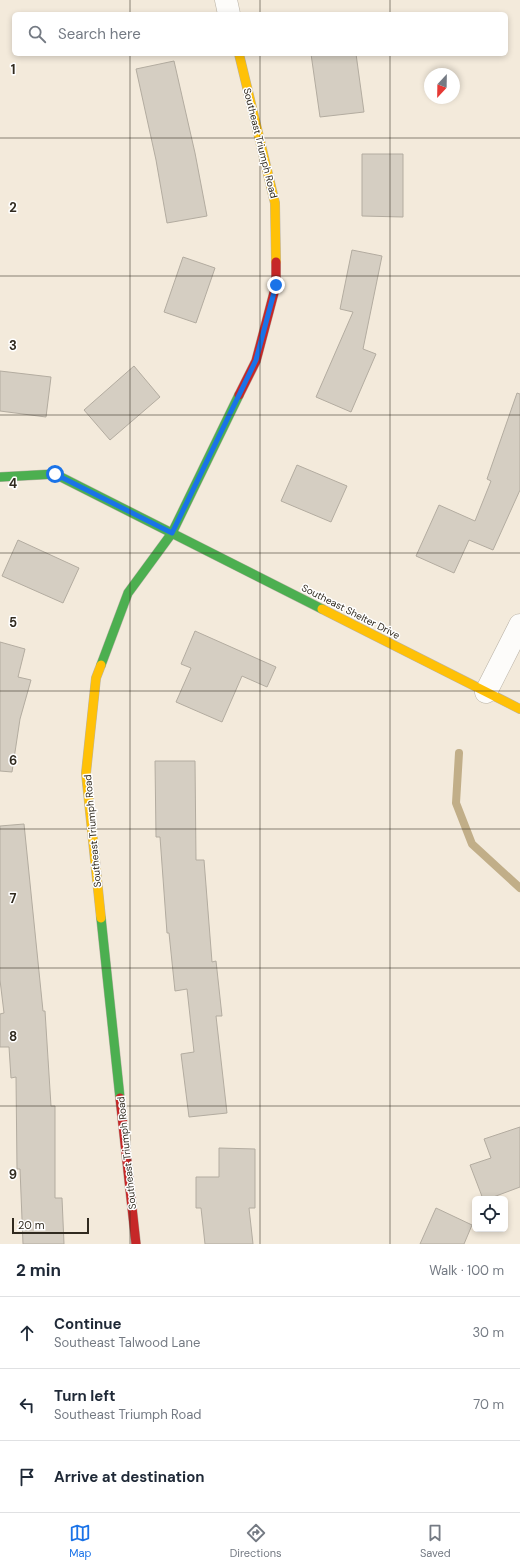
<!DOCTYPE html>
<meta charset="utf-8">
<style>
:root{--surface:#fff;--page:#f2f2f3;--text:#1f2937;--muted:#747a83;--line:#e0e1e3;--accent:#1a73e8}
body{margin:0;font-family:"DM Sans",sans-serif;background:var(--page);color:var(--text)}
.controls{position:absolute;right:12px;bottom:12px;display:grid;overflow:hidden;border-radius:6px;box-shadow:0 2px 6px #0003}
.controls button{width:36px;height:36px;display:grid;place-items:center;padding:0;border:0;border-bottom:1px solid var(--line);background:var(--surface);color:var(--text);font:20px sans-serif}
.compass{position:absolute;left:424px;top:68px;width:36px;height:36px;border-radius:50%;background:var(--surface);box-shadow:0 2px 6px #0003;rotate:202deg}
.scale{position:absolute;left:12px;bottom:10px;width:77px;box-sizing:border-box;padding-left:4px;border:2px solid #302a1f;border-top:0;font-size:11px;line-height:14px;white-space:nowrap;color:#302a1f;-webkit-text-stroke:3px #fff;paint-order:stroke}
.stop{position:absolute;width:12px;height:12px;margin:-9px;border:3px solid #1a73e8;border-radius:50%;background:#fff}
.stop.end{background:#1a73e8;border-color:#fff;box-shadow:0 1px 4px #0008}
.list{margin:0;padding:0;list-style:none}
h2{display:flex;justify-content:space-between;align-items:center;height:52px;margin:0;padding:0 16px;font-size:17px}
h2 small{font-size:13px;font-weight:400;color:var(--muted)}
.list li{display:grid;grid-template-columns:26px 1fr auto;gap:12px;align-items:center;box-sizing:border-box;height:72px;padding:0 16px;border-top:1px solid var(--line)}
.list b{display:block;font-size:15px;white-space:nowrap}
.list p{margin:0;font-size:13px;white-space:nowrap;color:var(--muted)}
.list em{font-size:13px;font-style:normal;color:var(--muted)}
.icon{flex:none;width:22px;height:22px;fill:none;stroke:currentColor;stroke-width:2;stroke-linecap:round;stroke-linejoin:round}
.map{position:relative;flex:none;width:520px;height:1244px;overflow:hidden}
.search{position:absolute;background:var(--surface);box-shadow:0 2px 6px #0003;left:12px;right:12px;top:12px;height:44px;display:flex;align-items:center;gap:10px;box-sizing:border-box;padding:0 14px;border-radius:6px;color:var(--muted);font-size:15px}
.sheet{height:268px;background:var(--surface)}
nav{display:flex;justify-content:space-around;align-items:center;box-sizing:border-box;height:56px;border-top:1px solid var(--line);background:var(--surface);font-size:11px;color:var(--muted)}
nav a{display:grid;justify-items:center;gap:2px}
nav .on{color:var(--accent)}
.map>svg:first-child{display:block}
</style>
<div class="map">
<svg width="520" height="1244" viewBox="0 0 520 1244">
<rect width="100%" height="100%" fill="#f3eadb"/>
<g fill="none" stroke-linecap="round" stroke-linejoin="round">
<path stroke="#c1ae88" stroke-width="8" d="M459 753 456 803 472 844 520 888"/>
</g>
<g fill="#d5cec2" stroke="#b3aca0">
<path d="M311 54H356L364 112 320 117Z"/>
<path d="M174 61 195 153 207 216 167 223 156 160 136 69Z"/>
<path d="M362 154H403V217L362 216Z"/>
<path d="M352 250 382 256 363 349 376 354 351 412 316 397 353 312 340 309Z"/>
<path d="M183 257 215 268 196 323 164 312Z"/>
<path d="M134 366 160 397 110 440 84 410Z"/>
<path d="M0 371 51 377 46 417 0 411Z"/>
<path d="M517 393 520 394V490L493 550 469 540 454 573 416 556 439 505 475 521 491 481 487 479Z"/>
<path d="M297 465 347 486 331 522 281 501Z"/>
<path d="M18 540 79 568 63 603 2 576Z"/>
<path d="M195 631 276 667 267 687 242 676 222 722 176 702 191 668 181 664Z"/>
<path d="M0 642 25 649 18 677 31 680 20 719 12 772 0 771Z"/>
<path d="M155 761H195L196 860H204L212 962 216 961 222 1016H216L227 1113 189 1117 181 1054 194 1052 187 989 175 991 169 933H167L160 837H156Z"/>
<path d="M24 824 43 1011H45L51 1106H55V1198H62L64 1244H23L20 1169H17L16 1077 11 1078 9 1047H0V1014L4 1013 0 980V826Z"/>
<path d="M520 1127V1187L488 1199H483L470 1165 491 1158 484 1139Z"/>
<path d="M219 1148 255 1149V1208H249L253 1244H205L201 1208H196V1177H219Z"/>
<path d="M436 1208 472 1225 464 1244H420Z"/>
</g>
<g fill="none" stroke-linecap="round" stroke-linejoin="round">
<defs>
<g id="street">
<path d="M226 0 229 14"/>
<path d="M486 692 520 625"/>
</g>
<g id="fast">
<path d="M0 477 55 474 322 609"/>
<path d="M101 665 128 593 172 533 239 395"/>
<path d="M101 918 120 1098"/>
</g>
<g id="slow">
<path d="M239 54 275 203 276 262"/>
<path d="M322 609 520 709"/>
<path d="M101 665 96 678 86 773 101 918"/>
</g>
<g id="jam">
<path d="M239 395 256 361 276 285V262"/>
<path d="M120 1098 136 1244"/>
</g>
</defs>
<use href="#street" stroke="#b9b2a6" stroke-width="23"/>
<use href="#fast" stroke="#b9b2a6" stroke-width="10"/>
<use href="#slow" stroke="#b9b2a6" stroke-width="10"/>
<use href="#jam" stroke="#b9b2a6" stroke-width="10"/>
<use href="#street" stroke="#fdfcfa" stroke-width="22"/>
<use href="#fast" stroke="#4caf50" stroke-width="9"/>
<use href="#slow" stroke="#ffc107" stroke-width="9"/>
<use href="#jam" stroke="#c62828" stroke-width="9"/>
</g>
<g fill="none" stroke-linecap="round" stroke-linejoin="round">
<path stroke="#1a73e8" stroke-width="5" d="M55 474 172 533 256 360 276 285"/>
</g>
<path fill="none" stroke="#302a1f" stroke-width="1" stroke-opacity="0.55" d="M130 0V14M260 0V14M390 0V14M130 54V1244M260 54V1244M390 54V1244M0 138H520M0 276H520M0 415H520M0 553H520M0 691H520M0 829H520M0 968H520M0 1106H520"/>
<g text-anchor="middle" stroke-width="3" stroke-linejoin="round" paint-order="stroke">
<g font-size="10" fill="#302a1f" stroke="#fff">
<text transform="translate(261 143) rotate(76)" y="4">Southeast Triumph Road</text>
<text transform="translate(351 611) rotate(27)" y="4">Southeast Shelter Drive</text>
<text transform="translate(92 831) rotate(-95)" y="4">Southeast Triumph Road</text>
<text transform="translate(126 1153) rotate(-96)" y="4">Southeast Triumph Road</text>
</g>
</g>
<g font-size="13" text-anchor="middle" font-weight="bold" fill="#302a1f" stroke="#fff" stroke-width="3" stroke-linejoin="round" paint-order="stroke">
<text x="13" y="74">1</text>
<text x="13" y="212">2</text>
<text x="13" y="350">3</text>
<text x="13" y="488">4</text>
<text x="13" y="627">5</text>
<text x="13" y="765">6</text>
<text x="13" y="903">7</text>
<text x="13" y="1041">8</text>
<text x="13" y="1179">9</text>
</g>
</svg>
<div class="controls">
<button><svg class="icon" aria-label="locate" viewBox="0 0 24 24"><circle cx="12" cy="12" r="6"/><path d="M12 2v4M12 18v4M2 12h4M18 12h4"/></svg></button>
</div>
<svg class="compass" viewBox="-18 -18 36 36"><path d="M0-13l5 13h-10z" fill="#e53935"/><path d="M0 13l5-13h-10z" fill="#747a83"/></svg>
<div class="scale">20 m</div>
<div class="stop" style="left:55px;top:474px"></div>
<div class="stop end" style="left:276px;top:285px"></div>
<div class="search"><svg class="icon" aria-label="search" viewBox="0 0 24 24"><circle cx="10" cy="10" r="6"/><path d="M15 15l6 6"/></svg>Search here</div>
</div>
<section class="sheet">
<h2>2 min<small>Walk · 100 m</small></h2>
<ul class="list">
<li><svg class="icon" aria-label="ahead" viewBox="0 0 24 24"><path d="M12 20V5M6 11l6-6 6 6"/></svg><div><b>Continue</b><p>Southeast Talwood Lane</p></div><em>30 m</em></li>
<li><svg class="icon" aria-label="left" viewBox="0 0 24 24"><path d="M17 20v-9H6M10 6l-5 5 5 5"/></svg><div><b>Turn left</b><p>Southeast Triumph Road</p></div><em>70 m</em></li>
<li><svg class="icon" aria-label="arrive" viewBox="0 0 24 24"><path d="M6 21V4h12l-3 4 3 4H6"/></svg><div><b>Arrive at destination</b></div></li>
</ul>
</section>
<nav>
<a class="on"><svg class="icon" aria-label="map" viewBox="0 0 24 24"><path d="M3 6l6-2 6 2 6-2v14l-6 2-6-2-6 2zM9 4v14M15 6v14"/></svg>Map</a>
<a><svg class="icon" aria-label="directions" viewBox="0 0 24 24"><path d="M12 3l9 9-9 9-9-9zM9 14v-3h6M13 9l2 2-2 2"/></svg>Directions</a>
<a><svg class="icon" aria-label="saved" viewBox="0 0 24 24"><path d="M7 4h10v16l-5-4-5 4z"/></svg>Saved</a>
</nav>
